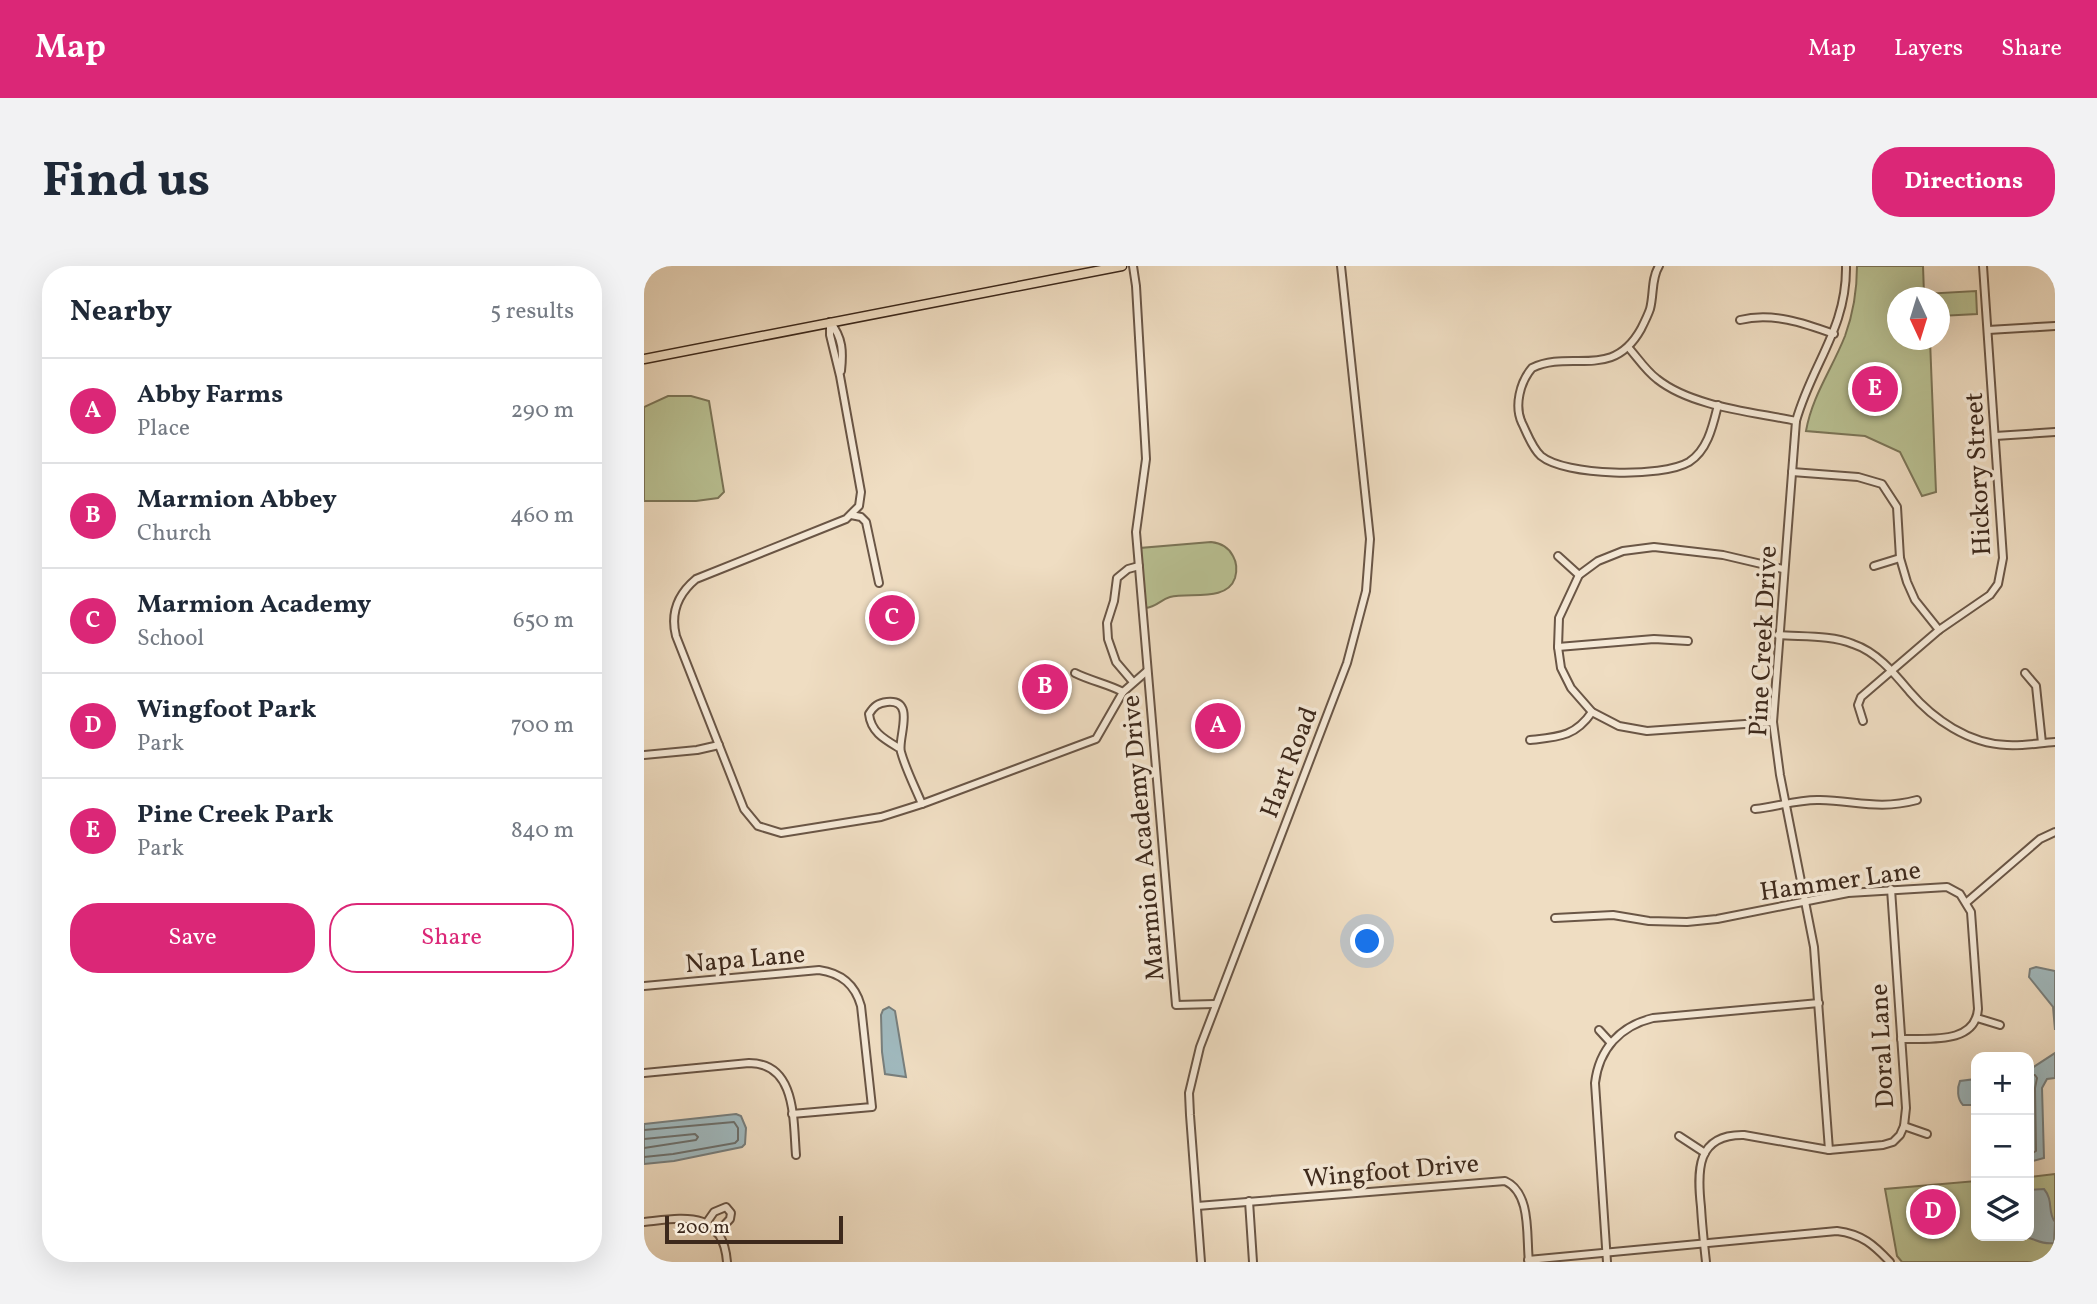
<!DOCTYPE html>
<meta charset="utf-8">
<style>
:root{--surface:#fff;--page:#f2f2f3;--text:#1f2937;--muted:#747a83;--line:#e0e1e3;--accent:#db2777}
body{margin:0;font-family:Vollkorn,serif;background:var(--page);color:var(--text)}
.controls{position:absolute;right:21px;bottom:21px;display:grid;overflow:hidden;border-radius:14px;box-shadow:0 7px 28px #0002}
.controls button{width:63px;height:63px;display:grid;place-items:center;padding:0;border:0;border-bottom:2px solid var(--line);background:var(--surface);color:var(--text);font:35px sans-serif}
.compass{position:absolute;left:1243px;top:21px;width:63px;height:63px;border-radius:50%;background:var(--surface);box-shadow:0 7px 28px #0002;rotate:176deg}
.scale{position:absolute;left:21px;bottom:18px;width:178px;box-sizing:border-box;padding-left:7px;border:4px solid #3d291c;border-top:0;font-size:19px;line-height:24px;white-space:nowrap;color:#3d291c;-webkit-text-stroke:5px #f5e9d7;paint-order:stroke}
.you{position:absolute;left:724px;top:676px;width:24px;height:24px;margin:-18px;border:5px solid #fff;border-radius:50%;background:#1a73e8;box-shadow:0 0 0 10px #1a73e833}
.badge{display:grid;place-items:center;width:46px;height:46px;border-radius:50%;background:var(--accent);color:#fff;font-size:23px;font-weight:700}
.pin{position:absolute;translate:-50% -50%;border:4px solid #fff;box-shadow:0 2px 7px #0006}
.list{margin:0;padding:0;list-style:none}
h2{display:flex;justify-content:space-between;align-items:center;height:91px;margin:0;padding:0 28px;font-size:30px}
h2 small{font-size:23px;font-weight:400;color:var(--muted)}
.list li{display:grid;grid-template-columns:46px 1fr auto;gap:21px;align-items:center;box-sizing:border-box;height:105px;padding:0 28px;border-top:2px solid var(--line)}
.list b{display:block;font-size:26px;white-space:nowrap}
.list p{margin:0;font-size:23px;white-space:nowrap;color:var(--muted)}
.list em{font-size:23px;font-style:normal;color:var(--muted)}
.actions{display:flex;gap:14px;padding:21px 28px}
.actions a{flex:1;padding:16px 0;border:2px solid var(--accent);border-radius:28px;text-align:center;font-size:24px;color:var(--accent)}
.actions .main{background:var(--accent);color:#fff}
.icon{flex:none;width:38px;height:38px;fill:none;stroke:currentColor;stroke-width:2;stroke-linecap:round;stroke-linejoin:round}
.map{position:relative;flex:none;width:1411px;height:996px;overflow:hidden;border-radius:28px}
header{display:flex;align-items:center;gap:42px;box-sizing:border-box;height:98px;padding:0 35px;background:var(--accent);color:#fff}
header strong{font-size:33px}
nav{display:flex;gap:38px;margin-inline-start:auto;font-size:24px}
.intro{display:flex;align-items:center;justify-content:space-between;box-sizing:border-box;height:168px;padding:0 42px}
h1{margin:0;font-size:49px}
.button{padding:18px 32px;border-radius:28px;background:var(--accent);color:#fff;font-size:24px;font-weight:700}
main{display:flex;gap:42px;padding:0 42px}
aside{flex:1;background:var(--surface);border-radius:28px;box-shadow:0 7px 28px #0002}
.map>svg:first-child{display:block}
</style>
<header>
<strong>Map</strong>
<nav><a>Map</a><a>Layers</a><a>Share</a></nav>
</header>
<div class="intro"><h1>Find us</h1><a class="button">Directions</a></div>
<main>
<aside>
<h2>Nearby<small>5 results</small></h2>
<ul class="list">
<li><span class="badge">A</span><div><b>Abby Farms</b><p>Place</p></div><em>290 m</em></li>
<li><span class="badge">B</span><div><b>Marmion Abbey</b><p>Church</p></div><em>460 m</em></li>
<li><span class="badge">C</span><div><b>Marmion Academy</b><p>School</p></div><em>650 m</em></li>
<li><span class="badge">D</span><div><b>Wingfoot Park</b><p>Park</p></div><em>700 m</em></li>
<li><span class="badge">E</span><div><b>Pine Creek Park</b><p>Park</p></div><em>840 m</em></li>
</ul>
<div class="actions"><a class="main">Save</a><a>Share</a></div>
</aside>
<div class="map">
<svg width="1411" height="996" viewBox="0 0 1411 996">
<rect width="100%" height="100%" fill="#efddc2"/>
<filter id="stains"><feTurbulence type="fractalNoise" baseFrequency=".00286" numOctaves="4"/><feColorMatrix values="0 0 0 0 .2 0 0 0 0 .09 0 0 0 0 .02 0 0 0 .5 -.17"/></filter>
<radialGradient id="worn" r=".72"><stop offset=".6" stop-color="#630" stop-opacity="0"/><stop offset="1" stop-color="#630" stop-opacity=".3"/></radialGradient>
<g fill="#b9c193" stroke="#7b7558" stroke-width="2">
<path d="M1213 0H1279L1280 28 1332 25 1333 48 1296 50V32H1254V74H1286L1292 226 1278 230 1256 186 1221 170 1162 165C1168 130 1188 103 1201 70 1209 48 1213 24 1213 0Z"/>
<path d="M24 130H47L65 135 80 226 74 232 52 235H0V141Z"/>
<path d="M567 276C577 277 585 282 589 290 593 297 593 305 591 312 583 336 546 326 526 331 516 334 513 341 501 342L496 282Z"/>
<path d="M1411 908V996H1258L1253 990 1241 923 1332 915V970H1385V911Z"/>
</g>
<g fill="#a0b9be" stroke="#787f7d" stroke-width="2">
<path d="M1392 701 1411 705V764L1409 741 1385 711 1386 703Z"/>
<path d="M245 741 251 745 262 811 241 808 238 786 237 749 239 744Z"/>
<path d="M1411 787V812L1403 813 1398 822 1400 892 1385 896V804Z"/>
<path d="M1332 813V843L1328 839H1319C1313 833 1313 822 1316 815Z"/>
<path d="M92 848 97 850 102 862 101 878 98 881 30 895 0 898V858Z"/>
<path d="M1400 923C1410 935 1403 946 1411 956L1410 977C1398 979 1392 973 1381 971 1366 967 1356 977 1340 970H1385V924Z"/>
</g>
<g fill="none" stroke-linecap="round" stroke-linejoin="round">
<g stroke="#6e716d" stroke-width="2">
<path d="M1385 809H1391L1393 812 1391 822 1392 885 1385 889"/>
<path d="M0 864 90 856 94 862V874L91 877 29 888 0 891"/>
<path d="M0 873 51 868 54 871 52 874 0 882"/>
</g>
<defs>
<g id="minor">
<path d="M489 0 492 20 502 193 492 266 532 739 571 738"/>
<path d="M1015 0C1007 13 1010 28 1006 43 1004 49 1000 57 997 63 968 115 927 83 888 102 876 116 870 140 878 157 883 167 888 182 897 190 921 210 1018 212 1045 196 1064 184 1069 159 1074 139"/>
<path d="M1096 54C1128 46 1160 57 1190 68"/>
<path d="M186 56V69L196 110 217 226 215 240 202 253 52 313C34 328 26 346 32 370L100 543 114 560 137 567 237 551 278 538 452 473 479 426 503 405"/>
<path d="M186 56C199 72 199 86 197 105"/>
<path d="M1344 64 1411 60"/>
<path d="M984 81C993 91 1002 105 1013 113 1048 141 1110 146 1152 155"/>
<path d="M1351 170 1411 166"/>
<path d="M1148 206 1214 211 1238 218 1253 241 1256 292 1263 316 1271 334 1295 364"/>
<path d="M207 249 217 251 222 256 235 317"/>
<path d="M914 290 935 309"/>
<path d="M1230 300 1256 292"/>
<path d="M1134 369C1158 371 1187 369 1209 378 1233 386 1250 407 1266 426 1289 453 1325 478 1363 479 1379 480 1395 477 1411 476"/>
<path d="M914 381 1010 373 1044 375"/>
<path d="M431 407C447 415 464 418 479 426"/>
<path d="M1381 407 1392 420 1398 477"/>
<path d="M489 416 472 396 464 373 463 357 470 335 473 312 484 303 495 300"/>
<path d="M1219 455 1214 439 1217 431 1295 364 1346 329 1354 318 1359 292 1339 0"/>
<path d="M1129 456 1003 465 975 460 948 446 927 422 917 402 914 381 915 352 935 309 954 295 979 285 1010 281 1079 289 1139 303"/>
<path d="M886 474C914 471 931 471 948 446"/>
<path d="M255 482C240 473 227 466 225 448 230 440 234 437 243 436 273 433 253 473 257 486 262 504 271 521 278 538"/>
<path d="M0 489 53 484 75 479"/>
<path d="M1111 543C1133 541 1154 533 1176 534 1213 535 1235 544 1273 534"/>
<path d="M1323 636 1396 573 1411 566"/>
<path d="M911 652 969 649 1005 655 1043 656 1073 653 1204 627 1303 621 1316 628 1327 646 1334 743C1331 779 1284 772 1257 773"/>
<path d="M0 720 175 704C197 707 211 718 217 740L228 841 148 848"/>
<path d="M1333 752 1356 759"/>
<path d="M955 764 966 776"/>
<path d="M0 807 105 797C153 797 149 855 152 889"/>
<path d="M1260 860 1283 868"/>
<path d="M1035 870 1061 887"/>
<path d="M1185 884 1170 681 1136 509 1129 456 1152 155C1168 98 1203 62 1202 0"/>
<path d="M605 935 609 996"/>
<path d="M553 940 861 915C888 927 882 971 885 996"/>
<path d="M0 956C39 952 79 943 83 996"/>
<path d="M63 956 70 946 82 941 87 947 86 953 73 967"/>
<path d="M884 994 1193 965C1218 968 1230 979 1246 996"/>
<path d="M557 996 546 849 545 827 556 781 703 397 722 325 726 273 697 0"/>
<path d="M963 996 951 817C955 783 976 760 1009 752L1175 737"/>
<path d="M1062 996C1060 978 1058 959 1057 941 1053 905 1052 868 1100 869L1185 884 1239 879 1249 876 1256 869 1260 860 1262 842 1247 623"/>
</g>
<path id="major" d="M0 93 478 0"/>
</defs>
<use href="#minor" stroke="#6a5646" stroke-width="10"/>
<use href="#major" stroke="#3d291c" stroke-width="11"/>
<use href="#minor" stroke="#f5e9d7" stroke-width="6"/>
<use href="#major" stroke="#efddc2" stroke-width="8"/>
</g>
<g text-anchor="middle" stroke-width="7" stroke-linejoin="round" paint-order="stroke">
<g font-size="26" fill="#3d291c" stroke="#f5e9d7">
<text transform="translate(1333 208) rotate(-93)" y="9">Hickory Street</text>
<text transform="translate(1118 375) rotate(-87)" y="9">Pine Creek Drive</text>
<text transform="translate(644 496) rotate(-69)" y="9">Hart Road</text>
<text transform="translate(498 572) rotate(-95)" y="9">Marmion Academy Drive</text>
<text transform="translate(1196 614) rotate(-8)" y="9">Hammer Lane</text>
<text transform="translate(101 692) rotate(-5)" y="9">Napa Lane</text>
<text transform="translate(1237 780) rotate(-93)" y="9">Doral Lane</text>
<text transform="translate(747 904) rotate(-5)" y="9">Wingfoot Drive</text>
</g>
</g>
<rect width="100%" height="100%" filter="url(#stains)"/>
<rect width="100%" height="100%" fill="url(#worn)"/>
</svg>
<div class="controls">
<button>+</button>
<button>−</button>
<button><svg class="icon" aria-label="layers" viewBox="0 0 24 24"><path d="M12 4l9 5-9 5-9-5zM3 14l9 5 9-5"/></svg></button>
</div>
<svg class="compass" viewBox="-18 -18 36 36"><path d="M0-13l5 13h-10z" fill="#e53935"/><path d="M0 13l5-13h-10z" fill="#747a83"/></svg>
<div class="scale">200 m</div>
<div class="you"></div>
<div class="pin badge" style="left:574px;top:460px">A</div>
<div class="pin badge" style="left:401px;top:421px">B</div>
<div class="pin badge" style="left:248px;top:352px">C</div>
<div class="pin badge" style="left:1289px;top:946px">D</div>
<div class="pin badge" style="left:1231px;top:123px">E</div>
</div>
</main>
